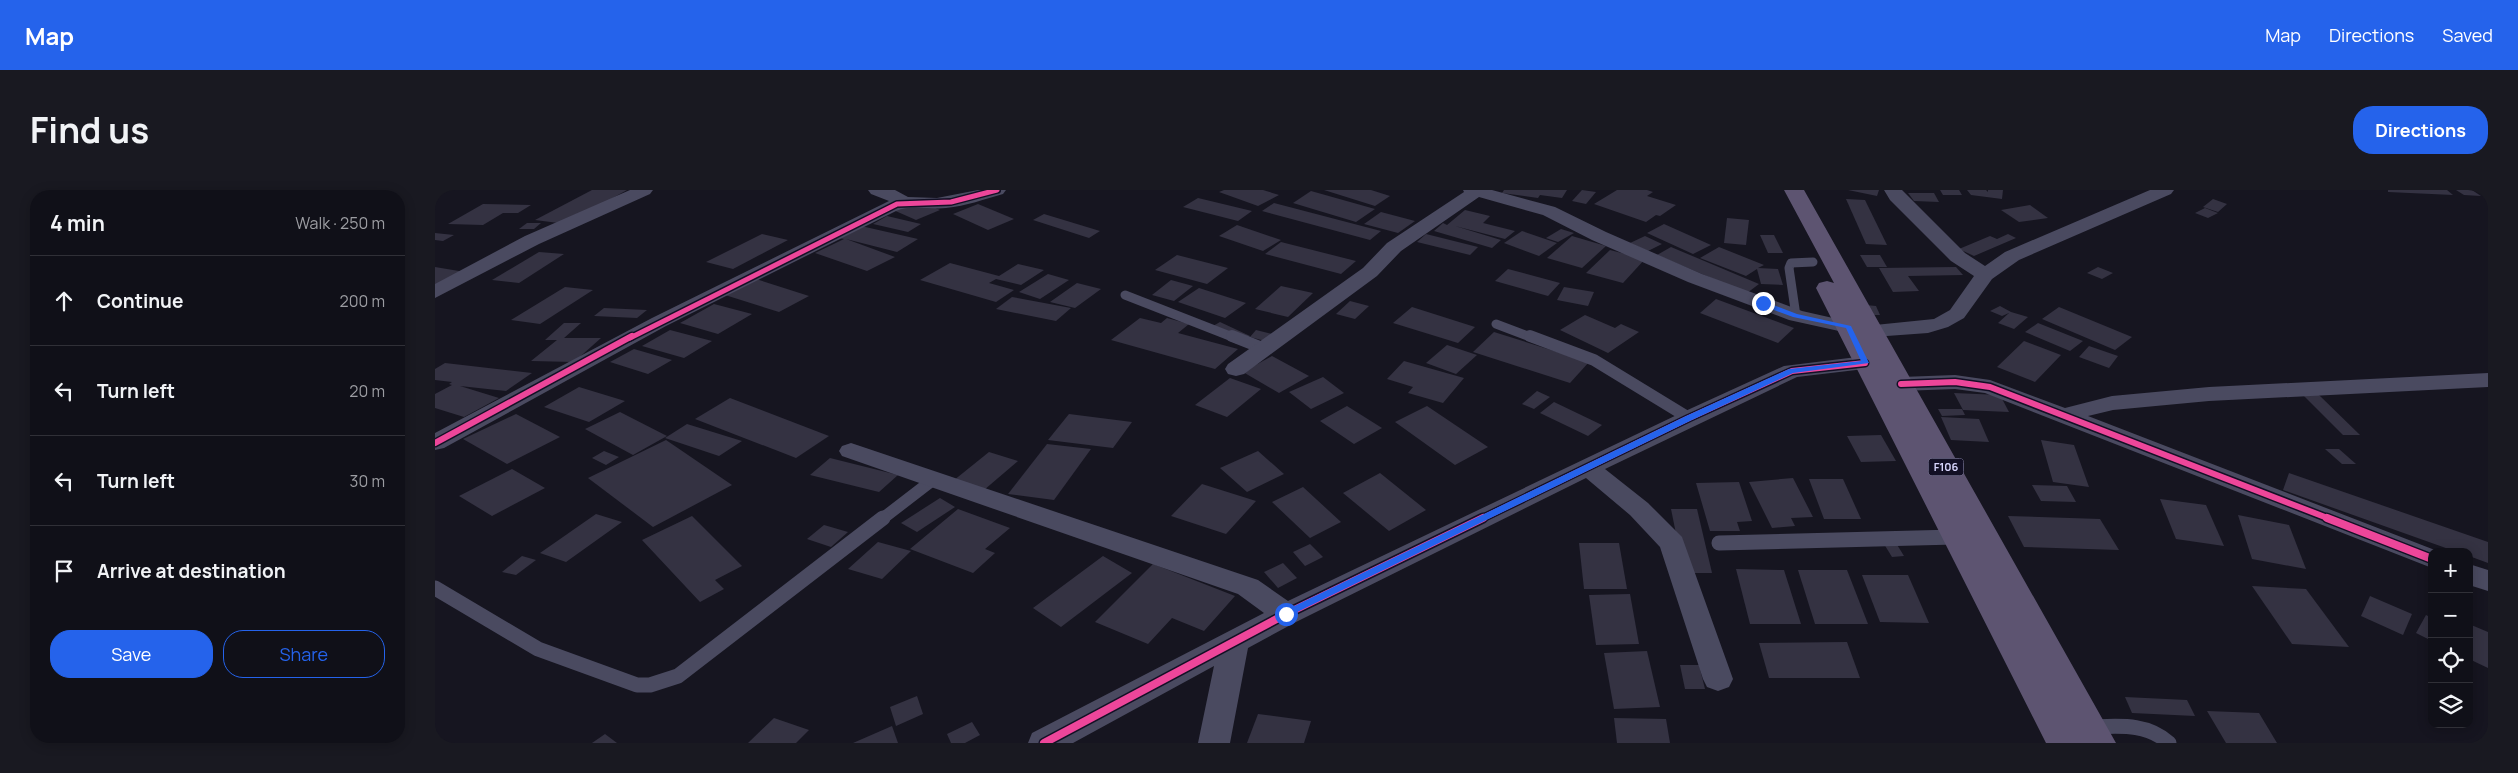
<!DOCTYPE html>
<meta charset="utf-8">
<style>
:root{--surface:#101018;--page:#191921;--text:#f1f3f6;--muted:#9c9da2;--line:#303037;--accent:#2563eb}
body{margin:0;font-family:Manrope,sans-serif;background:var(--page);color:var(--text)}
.controls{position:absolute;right:15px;bottom:15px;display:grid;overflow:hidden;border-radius:10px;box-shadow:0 2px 12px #0003}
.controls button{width:45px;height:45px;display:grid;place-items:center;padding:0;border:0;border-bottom:1px solid var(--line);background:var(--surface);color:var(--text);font:25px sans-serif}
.stop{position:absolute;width:15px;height:15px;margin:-11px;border:4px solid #2563eb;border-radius:50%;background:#fff}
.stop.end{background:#2563eb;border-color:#fff;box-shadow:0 1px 5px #0008}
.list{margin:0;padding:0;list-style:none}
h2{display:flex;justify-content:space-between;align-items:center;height:65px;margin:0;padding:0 20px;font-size:21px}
h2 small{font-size:16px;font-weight:400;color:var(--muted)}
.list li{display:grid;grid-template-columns:32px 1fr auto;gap:15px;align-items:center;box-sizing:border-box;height:90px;padding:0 20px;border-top:1px solid var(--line)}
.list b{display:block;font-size:19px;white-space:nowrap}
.list em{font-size:16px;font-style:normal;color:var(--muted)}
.actions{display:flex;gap:10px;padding:15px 20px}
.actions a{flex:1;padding:11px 0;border:1px solid var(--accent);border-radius:20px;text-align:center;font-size:18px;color:var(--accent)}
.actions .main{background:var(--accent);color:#fff}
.icon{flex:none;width:28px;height:28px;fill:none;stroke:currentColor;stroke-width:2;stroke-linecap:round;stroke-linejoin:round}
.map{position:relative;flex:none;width:2053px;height:553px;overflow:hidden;border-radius:20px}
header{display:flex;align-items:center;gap:30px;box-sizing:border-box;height:70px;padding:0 25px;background:var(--accent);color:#fff}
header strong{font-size:24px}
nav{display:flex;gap:28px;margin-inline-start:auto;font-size:18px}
.intro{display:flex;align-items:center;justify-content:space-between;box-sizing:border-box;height:120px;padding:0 30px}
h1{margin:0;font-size:35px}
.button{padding:12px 22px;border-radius:20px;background:var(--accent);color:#fff;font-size:18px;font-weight:700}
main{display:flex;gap:30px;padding:0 30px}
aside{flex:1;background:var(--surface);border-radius:20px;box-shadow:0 2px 12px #0003}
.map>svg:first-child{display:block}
</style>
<header>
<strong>Map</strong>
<nav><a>Map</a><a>Directions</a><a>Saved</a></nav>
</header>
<div class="intro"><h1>Find us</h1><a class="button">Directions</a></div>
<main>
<aside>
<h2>4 min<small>Walk · 250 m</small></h2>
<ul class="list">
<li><svg class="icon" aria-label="ahead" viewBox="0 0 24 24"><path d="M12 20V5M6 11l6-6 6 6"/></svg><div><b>Continue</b></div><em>200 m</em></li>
<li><svg class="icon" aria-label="left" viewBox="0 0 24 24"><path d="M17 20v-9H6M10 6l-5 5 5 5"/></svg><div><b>Turn left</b></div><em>20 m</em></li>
<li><svg class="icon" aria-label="left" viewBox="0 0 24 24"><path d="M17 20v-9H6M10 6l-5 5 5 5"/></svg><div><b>Turn left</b></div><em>30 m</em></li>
<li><svg class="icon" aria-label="arrive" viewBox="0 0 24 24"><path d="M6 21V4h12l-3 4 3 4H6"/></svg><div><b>Arrive at destination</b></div></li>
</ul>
<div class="actions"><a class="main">Save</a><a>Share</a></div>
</aside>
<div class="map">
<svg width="2053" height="553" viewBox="0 0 2053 553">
<rect width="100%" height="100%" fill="#161520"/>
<g fill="#343242">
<path d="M157 0H192L131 34 100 30Z"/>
<path d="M789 0H828L844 5 823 16 784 2Z"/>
<path d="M889 0H936L955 6 940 16Z"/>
<path d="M1069 0H1132L1127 8 1105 5 1103 8 1067 3Z"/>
<path d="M1147 0 1161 2 1151 14 1137 11Z"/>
<path d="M1182 0H1212L1218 2 1212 6 1241 15 1225 26 1221 25 1211 32 1159 14Z"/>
<path d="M1413 0H1444L1442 6Z"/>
<path d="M1505 0H1524L1527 5H1508Z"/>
<path d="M1532 0H1551L1553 2V0H1568L1567 9 1536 5Z"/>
<path d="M1953 0H2012L2018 5 1953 2Z"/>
<path d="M2021 0H2037L2046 6 2029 5Z"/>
<path d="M876 1 940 19 921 32 858 13Z"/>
<path d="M1473 3H1499L1504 12 1479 11Z"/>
<path d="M763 8 817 21 803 31 748 17Z"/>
<path d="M480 9 505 20 481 30 456 19Z"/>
<path d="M1411 9 1430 10 1452 55 1431 54Z"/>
<path d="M1778 9 1792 14 1783 22 1768 17Z"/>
<path d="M839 13 946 41 935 50 827 21Z"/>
<path d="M48 14 96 15 83 23H68L48 35 13 34Z"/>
<path d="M543 14 579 29 553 40 518 24Z"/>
<path d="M1595 15 1613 28 1584 32 1566 20Z"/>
<path d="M1770 18 1783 23 1773 28 1760 23Z"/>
<path d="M1030 20 1055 26 1048 33 1080 41 1070 49 1020 36 1066 50 1057 58 999 41 1008 33 1012 35Z"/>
<path d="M946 22 980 31 963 43 929 34Z"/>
<path d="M609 24 665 41 654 48 598 30Z"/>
<path d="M452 26 486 34 473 42 438 34Z"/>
<path d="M1292 28 1314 30 1311 55 1289 53Z"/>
<path d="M92 33H106L99 39H84Z"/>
<path d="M1229 34 1276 55 1258 64 1212 43Z"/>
<path d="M802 35 846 50 828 61 784 46Z"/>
<path d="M426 36 483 49 462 62 411 49 460 67 432 81 380 63 409 49 404 48Z"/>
<path d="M1126 39 1139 43 1123 52 1111 48Z"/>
<path d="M1087 41 1122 53 1104 66 1069 53Z"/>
<path d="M0 43 19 45 8 51 0 50Z"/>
<path d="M327 44 353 50 298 79 271 72Z"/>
<path d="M991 44 1043 57 1035 65 982 52Z"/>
<path d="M1573 44 1581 48 1539 66 1524 59 1555 46 1562 49Z"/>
<path d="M1325 45H1339L1348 63H1333Z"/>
<path d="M1137 46 1171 56 1147 78 1112 68Z"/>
<path d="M1210 46 1227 54 1213 61 1195 53Z"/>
<path d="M846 52 921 71 906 84 830 64Z"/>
<path d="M1236 57 1324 94 1312 103 1222 65Z"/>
<path d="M1284 57 1329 75 1323 78 1343 79 1348 95 1326 94 1322 79 1311 86 1265 68Z"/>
<path d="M1175 60 1210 69 1188 93 1151 83Z"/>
<path d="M104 62 129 64 84 93 57 90Z"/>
<path d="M742 65 793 78 772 94 720 80Z"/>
<path d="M1425 65H1445L1452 77H1432Z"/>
<path d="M515 73 564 86 583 74 609 80 586 95 561 89 554 93 579 100 561 112 485 90Z"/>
<path d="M0 77 30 82 0 97Z"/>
<path d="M1521 77 1528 85 1473 86 1484 101 1458 102 1444 78Z"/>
<path d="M1663 77 1678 83 1667 89 1652 83Z"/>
<path d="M1073 79 1125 93 1113 106 1060 91Z"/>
<path d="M613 84 634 90 605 109 584 102Z"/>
<path d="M321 89 374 106 344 122 290 105Z"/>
<path d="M736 90 758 96 739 111 717 105Z"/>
<path d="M642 93 666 99 640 118 615 112Z"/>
<path d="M846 96 878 103 853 127 820 119Z"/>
<path d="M130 97 158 100 105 134 76 130Z"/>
<path d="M1129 97 1159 102 1153 116 1122 110Z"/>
<path d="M764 98 811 113 790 128 743 112Z"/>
<path d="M577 107 636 118 621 131 561 119Z"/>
<path d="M1281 109 1359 138 1343 153 1265 123Z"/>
<path d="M915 111 934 116 920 129 901 124Z"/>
<path d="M279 114 317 124 283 144 245 133Z"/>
<path d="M1431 115 1441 116 1445 125H1435Z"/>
<path d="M1565 116 1576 122 1593 127 1579 139 1563 133 1574 123 1567 126 1555 121Z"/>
<path d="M977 117 1040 137 1023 153 958 133Z"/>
<path d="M1624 117 1697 147 1680 160 1607 129Z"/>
<path d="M169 118 212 120 202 128 159 126Z"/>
<path d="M1150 125 1180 138 1186 134 1204 142 1173 163 1125 140Z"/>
<path d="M705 128 726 133 732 128 754 134 743 143 803 159 780 179 676 150Z"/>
<path d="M785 132 815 146 802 154 771 140Z"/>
<path d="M129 133H146L129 148H166L139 172 96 171 122 150H110Z"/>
<path d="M1603 133 1648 151 1635 161 1590 142Z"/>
<path d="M235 140 277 151 249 168 207 156Z"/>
<path d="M821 140 837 144 830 151 815 147Z"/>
<path d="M1059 142 1154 172 1135 193 1038 162Z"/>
<path d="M1589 151 1626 165 1600 192 1562 177Z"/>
<path d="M1012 155 1042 165 1021 184 991 173Z"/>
<path d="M1654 156 1683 166 1674 178 1644 167Z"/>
<path d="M199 159 237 170 213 184 175 172Z"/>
<path d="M837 166 874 186 844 203 808 182Z"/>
<path d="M969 171 1029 188 1008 213 973 203 978 197 952 189Z"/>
<path d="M10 173 97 183 71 201 25 196 64 208 29 227 0 218V204L17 195 14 194 17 192 0 190V179Z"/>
<path d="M888 187 909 203 876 219 854 202Z"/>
<path d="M795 188 826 199 792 227 760 215Z"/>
<path d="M144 197 190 211 154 232 109 217Z"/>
<path d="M1102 201 1115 207 1099 219 1087 214Z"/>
<path d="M1519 203 1565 205 1574 222 1528 220Z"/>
<path d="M1868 205H1884L1925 245H1908Z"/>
<path d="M295 208 394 246 361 268 260 229Z"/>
<path d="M1119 212 1167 235 1153 246 1105 223Z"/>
<path d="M912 216 947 238 919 254 885 231Z"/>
<path d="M992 216 1053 257 1020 275 960 232Z"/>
<path d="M1503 219H1527L1530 225 1507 226Z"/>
<path d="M185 222 232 246 198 265 150 239Z"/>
<path d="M81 224 125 247 72 274 28 249Z"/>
<path d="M634 224 697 232 678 258 613 250Z"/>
<path d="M1506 227 1544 229 1554 252 1516 250Z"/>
<path d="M252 234 307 251 284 266 230 248Z"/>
<path d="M1446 245 1461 271 1426 272 1412 246Z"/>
<path d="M231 250 297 295 218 337 153 288Z"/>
<path d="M1606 250 1639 255 1654 297 1618 292Z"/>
<path d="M612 254 656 259 619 310 573 304Z"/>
<path d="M1890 259H1904L1921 274H1907Z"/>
<path d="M169 261 184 267 171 275 157 268Z"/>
<path d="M823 261 849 284 812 302 785 278Z"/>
<path d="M554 262 583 271 549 300 518 291Z"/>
<path d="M395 268 463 285 444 302 375 285Z"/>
<path d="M77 279 110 298 57 326 24 306Z"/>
<path d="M945 283 991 320 954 341 908 303Z"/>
<path d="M1854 283 2053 352V373L2034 366V362H2022L1848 300Z"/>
<path d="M1358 288 1378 327 1356 328 1360 336 1337 338 1314 292Z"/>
<path d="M1374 289H1408L1426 329H1389Z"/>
<path d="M1304 292 1317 331 1302 332 1305 341H1275L1261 293Z"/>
<path d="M767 294 821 311 791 344 736 326Z"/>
<path d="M1597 295 1632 296 1641 312 1606 311Z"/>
<path d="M868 297 906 332 875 348 837 312Z"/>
<path d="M505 308 520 317 482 342 466 333Z"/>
<path d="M1725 309 1771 315 1789 356 1741 349Z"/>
<path d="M523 319 575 338 550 359 560 363 538 383 475 359Z"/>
<path d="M1236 319H1262L1277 383H1249Z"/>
<path d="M161 324 187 332 131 372 105 363Z"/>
<path d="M1803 325 1854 335 1871 379 1817 369Z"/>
<path d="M257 326 307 376 280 390 289 399 265 412 207 350Z"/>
<path d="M1573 326 1665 329 1684 360 1589 357Z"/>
<path d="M389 335 413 342 396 357 372 349Z"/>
<path d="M443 352 476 361 447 389 413 379Z"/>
<path d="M1144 353H1184L1192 399H1149Z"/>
<path d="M1461 353 1469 366 1457 367 1449 354Z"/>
<path d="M875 354 888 367 870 376 858 362Z"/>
<path d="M87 366 101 370 81 385 67 382Z"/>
<path d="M668 366 697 383 626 437 598 418Z"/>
<path d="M848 373 862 388 843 398 829 382Z"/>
<path d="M718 374 800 406 769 441 737 428 713 454 660 432Z"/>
<path d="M1301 379 1349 380 1366 434H1315Z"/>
<path d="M1363 380H1412L1433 434H1380Z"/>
<path d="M1427 385H1473L1494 433 1445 432Z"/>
<path d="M1817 396 1871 399 1914 457 1857 454Z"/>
<path d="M1195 404 1204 454 1161 455 1154 405Z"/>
<path d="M1935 406 1977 424 1968 445 1926 426Z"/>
<path d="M1991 425 1997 428V451L1981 443Z"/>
<path d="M2034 434 2053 442V478L2034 469Z"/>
<path d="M1412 452 1425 488H1334L1324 453Z"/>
<path d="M1212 461 1225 517 1179 519 1169 463Z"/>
<path d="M1245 475H1264L1270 499H1250Z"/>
<path d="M482 506 488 524 461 536 455 517Z"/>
<path d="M1690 507 1752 510 1760 526 1697 523Z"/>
<path d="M1772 521 1824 523 1842 553H1791Z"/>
<path d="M823 524 876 531 869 553H812Z"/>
<path d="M339 528 374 540 361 553H313Z"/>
<path d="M1179 528 1231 529 1235 553H1182Z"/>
<path d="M537 532 545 545 530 553H516L512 544Z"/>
<path d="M457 536 463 553H418Z"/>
<path d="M170 544 182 553H157Z"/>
</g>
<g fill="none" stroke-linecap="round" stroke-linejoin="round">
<g stroke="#4a4a60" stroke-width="9">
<path d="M690 105 800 148"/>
<path d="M1361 126 1354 78 1356 73 1378 72"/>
<path d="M1061 134 1098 148"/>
</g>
<g stroke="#4a4a60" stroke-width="12">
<path d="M797 146 830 159"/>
<path d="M1095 146 1159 170 1254 228"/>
<path d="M447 329 499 289"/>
</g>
<g stroke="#4a4a60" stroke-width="15">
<path d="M1284 353 1520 347"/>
<path d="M0 398 103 459 202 495H215L243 486 448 328"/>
<path d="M1657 537C1685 536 1712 533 1734 553"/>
</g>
<g fill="#4a4a60" fill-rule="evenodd">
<path d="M195 0H218L215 4 104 54 0 108V94L90 46Z"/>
<path d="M433 0H460L473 7 502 8 543 0H571L568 4C550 9 531 16 511 18 495 20 477 14 461 21L231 136 9 258 0 260V243L217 128 454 11 436 4Z"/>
<path d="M1028 0H1057L1120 17 1171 42 1267 84 1367 121 1420 133 1424 137 1420 141 1413 143 1354 130 1253 92 1157 50 1108 25 1044 7 966 61 942 86 809 184 801 186 793 184 790 179 793 174 928 78 952 53 1029 2Z"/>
<path d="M1449 0H1467L1530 63 1550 76 1570 62 1715 0H1739L1736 4 1584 70 1557 89 1529 128 1513 137 1493 143 1438 147 1430 146 1427 141 1430 136 1499 129 1515 120 1539 86 1516 71 1455 10Z"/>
<path d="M1430 166 1438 168 1441 173 1438 178 1362 187 1170 279 1213 313 1247 347 1298 489 1294 497 1283 501 1272 497 1268 489 1225 357 1195 325 1151 288 861 432 813 458 795 553H763L779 476 638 553H593L597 543 829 423 803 404 407 266 404 261 407 256 416 253 425 256 823 390 853 411 1246 223 1349 176Z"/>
<path d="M2053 183V197L1774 211 1678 220 1653 226 2005 362H1997V378L1550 203 1520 199 1466 201 1458 199 1455 194 1458 189 1466 187 1520 185 1555 190 1630 218 1677 206 1774 197Z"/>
<path d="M2034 374 2053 380V401L2034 395Z"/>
</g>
<path fill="#5d5471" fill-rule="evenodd" d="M1349 0H1369L1681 553H1611L1381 98 1384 93 1392 91 1399 93Z"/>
<defs>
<path id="cycleway-far2" d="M195 148 462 14 516 12 562 0"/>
<g id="cycleway-far1">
<path d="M1466 194 1520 192 1555 197 1895 329"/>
<path d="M0 253 197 146"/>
<path d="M1046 329 1254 228 1357 181 1430 173"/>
</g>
<g id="cycleway">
<path d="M1892 328 1997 369"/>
<path d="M609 553 851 424 1048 328"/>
</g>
</defs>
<use href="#cycleway-far2" stroke="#131025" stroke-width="8"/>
<use href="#cycleway-far1" stroke="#131025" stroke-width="9"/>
<use href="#cycleway" stroke="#131025" stroke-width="11"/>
<use href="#cycleway-far2" stroke="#ed469a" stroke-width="5"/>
<use href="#cycleway-far1" stroke="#ed469a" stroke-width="6"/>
<use href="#cycleway" stroke="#ed469a" stroke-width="8"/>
</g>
<path fill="#2563eb" d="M1328 111 1362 124 1416 136 1434 173 1358 183 1257 230 854 426H847V422L1251 226 1354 179 1426 171 1411 138 1358 127 1325 115Z"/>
<g text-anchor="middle" stroke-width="5" stroke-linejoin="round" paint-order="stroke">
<rect fill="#131025" stroke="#9d9abc" stroke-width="1" x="1493.5" y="268.5" width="35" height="17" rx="4"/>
<g font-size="11" font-weight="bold" fill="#d8d5fd">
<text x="1511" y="281">F106</text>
</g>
</g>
</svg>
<div class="controls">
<button>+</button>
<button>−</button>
<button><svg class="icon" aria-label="locate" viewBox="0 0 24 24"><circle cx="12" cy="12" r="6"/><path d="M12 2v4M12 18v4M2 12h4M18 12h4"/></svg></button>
<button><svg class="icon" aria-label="layers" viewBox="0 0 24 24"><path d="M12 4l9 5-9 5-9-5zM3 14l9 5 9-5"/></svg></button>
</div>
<div class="stop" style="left:851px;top:424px"></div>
<div class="stop end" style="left:1328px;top:113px"></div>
</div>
</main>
